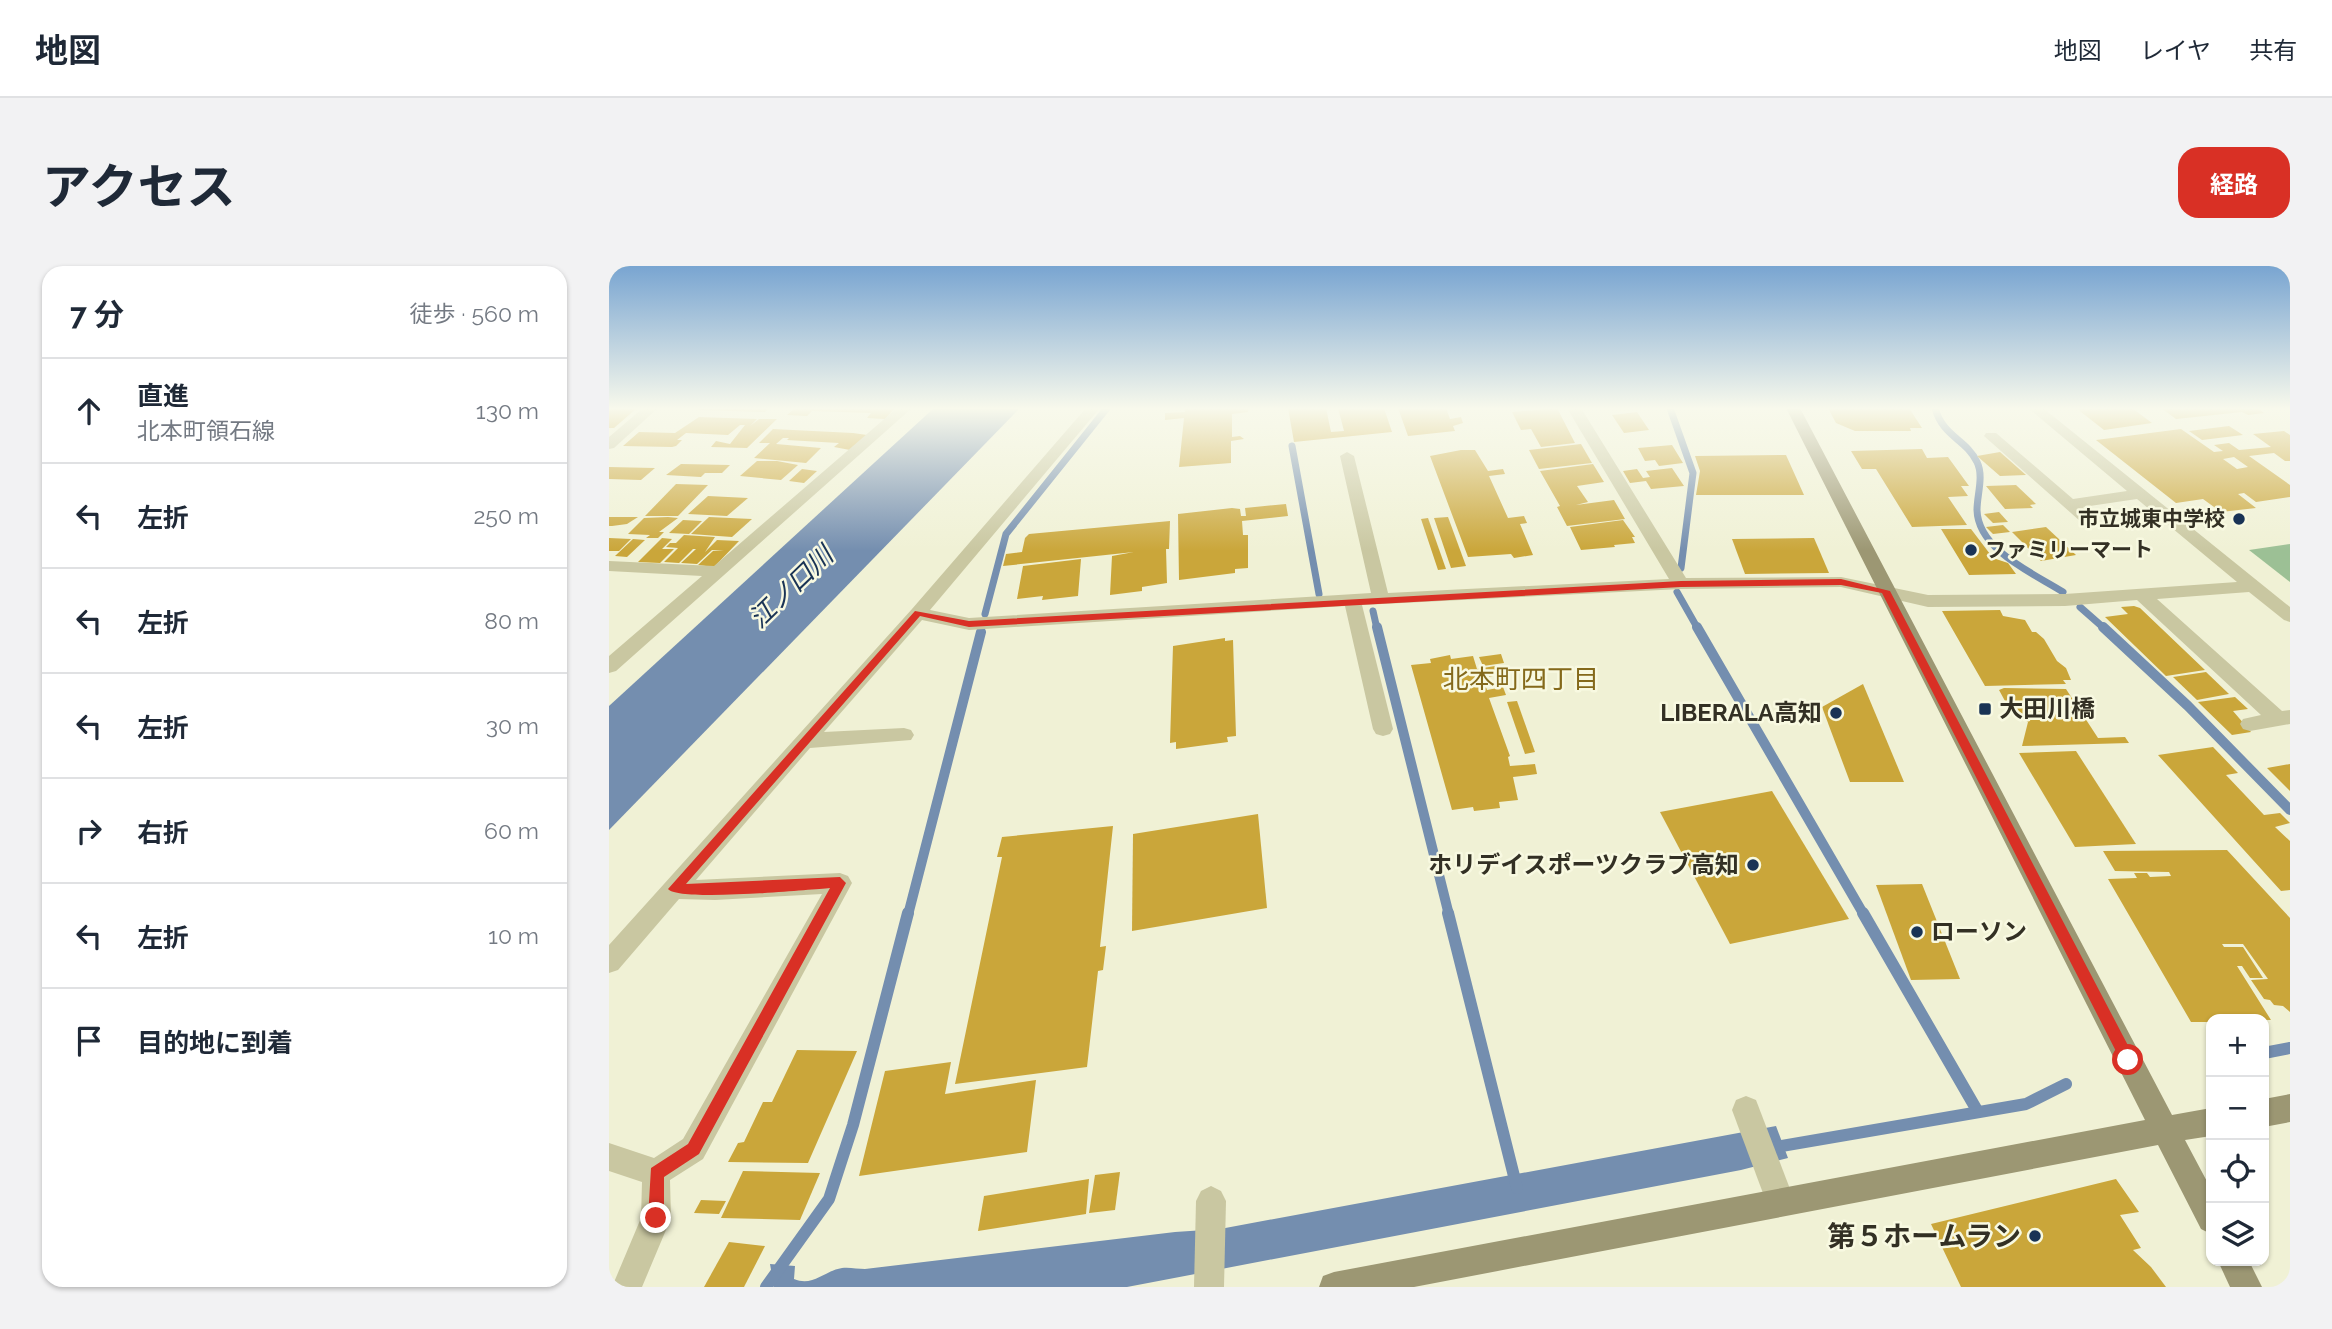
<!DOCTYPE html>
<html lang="ja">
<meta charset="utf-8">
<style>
:root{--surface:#fff;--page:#f2f2f3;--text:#1f2937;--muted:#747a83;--line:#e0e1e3;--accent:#d93025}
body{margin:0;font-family:Raleway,"Noto Sans JP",sans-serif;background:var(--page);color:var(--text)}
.controls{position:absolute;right:21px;bottom:21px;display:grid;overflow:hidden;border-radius:14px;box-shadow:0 2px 5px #0004}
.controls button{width:63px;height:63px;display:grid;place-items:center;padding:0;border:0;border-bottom:2px solid var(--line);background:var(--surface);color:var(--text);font:35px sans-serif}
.stop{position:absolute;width:21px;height:21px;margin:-16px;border:5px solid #d93025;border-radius:50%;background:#fff}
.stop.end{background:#d93025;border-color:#fff;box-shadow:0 2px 7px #0008}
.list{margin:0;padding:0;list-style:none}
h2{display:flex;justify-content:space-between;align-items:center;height:91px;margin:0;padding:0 28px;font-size:30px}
h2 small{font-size:23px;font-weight:400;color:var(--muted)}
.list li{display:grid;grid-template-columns:46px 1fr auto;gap:21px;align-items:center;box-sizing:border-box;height:105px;padding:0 28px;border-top:2px solid var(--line)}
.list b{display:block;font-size:26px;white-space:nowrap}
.list p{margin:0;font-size:23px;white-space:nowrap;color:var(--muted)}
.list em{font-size:23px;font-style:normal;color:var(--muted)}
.icon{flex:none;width:38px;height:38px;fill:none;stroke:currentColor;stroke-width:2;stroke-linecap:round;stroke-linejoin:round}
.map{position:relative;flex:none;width:1681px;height:1021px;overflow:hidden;border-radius:21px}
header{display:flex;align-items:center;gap:42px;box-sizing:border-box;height:98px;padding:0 35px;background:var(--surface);border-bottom:2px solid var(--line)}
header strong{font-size:33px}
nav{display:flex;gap:38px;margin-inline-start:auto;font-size:24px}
.intro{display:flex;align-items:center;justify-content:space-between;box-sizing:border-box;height:168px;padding:0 42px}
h1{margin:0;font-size:49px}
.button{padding:18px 32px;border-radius:21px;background:var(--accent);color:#fff;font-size:24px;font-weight:700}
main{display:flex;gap:42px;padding:0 42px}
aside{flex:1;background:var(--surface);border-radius:21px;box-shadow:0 2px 5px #0004}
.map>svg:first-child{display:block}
</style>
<header>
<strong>地図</strong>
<nav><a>地図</a><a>レイヤ</a><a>共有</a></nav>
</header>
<div class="intro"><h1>アクセス</h1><a class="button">経路</a></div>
<main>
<aside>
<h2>7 分<small>徒歩 · 560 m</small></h2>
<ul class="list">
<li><svg class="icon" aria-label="ahead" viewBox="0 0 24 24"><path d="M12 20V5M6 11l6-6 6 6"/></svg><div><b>直進</b><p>北本町領石線</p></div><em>130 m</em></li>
<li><svg class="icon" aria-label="left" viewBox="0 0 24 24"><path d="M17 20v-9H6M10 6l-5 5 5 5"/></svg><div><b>左折</b></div><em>250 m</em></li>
<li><svg class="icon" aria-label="left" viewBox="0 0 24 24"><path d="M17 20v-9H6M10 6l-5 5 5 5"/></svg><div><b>左折</b></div><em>80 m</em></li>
<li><svg class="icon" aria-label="left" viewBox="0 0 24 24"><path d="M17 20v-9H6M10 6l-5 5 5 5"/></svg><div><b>左折</b></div><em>30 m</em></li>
<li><svg class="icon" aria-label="right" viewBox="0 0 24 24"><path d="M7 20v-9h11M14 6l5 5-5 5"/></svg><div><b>右折</b></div><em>60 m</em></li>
<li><svg class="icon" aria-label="left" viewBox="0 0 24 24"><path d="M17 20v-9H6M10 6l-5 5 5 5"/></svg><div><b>左折</b></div><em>10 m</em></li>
<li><svg class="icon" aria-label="arrive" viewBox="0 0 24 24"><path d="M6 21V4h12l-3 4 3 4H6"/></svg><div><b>目的地に到着</b></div></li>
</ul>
</aside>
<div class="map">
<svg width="1681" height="1021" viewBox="0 0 1681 1021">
<rect width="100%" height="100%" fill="#f0f1d5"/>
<path fill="#9cc095" d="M1681 278V316L1640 284Z"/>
<g fill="#748eaf">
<path d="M325 142H411L0 564V440Z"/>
<path d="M1167 860 1179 892 1132 904 518 1021H165L161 998 186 1000 185 1013C204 1021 215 1005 233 1002 240 1001 249 1003 256 1003L566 966 611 963Z"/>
</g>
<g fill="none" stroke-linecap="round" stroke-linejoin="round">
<g stroke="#748eaf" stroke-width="7">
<path d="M1061 142 1084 207 1072 302"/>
<path d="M1326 142C1334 171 1357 173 1368 196 1375 210 1368 229 1368 244 1369 284 1424 307 1454 326"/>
<path d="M683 180 710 328"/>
<path d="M1068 326 1089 363"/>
<path d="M1471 341 1496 363"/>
<path d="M764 345 768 363"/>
<path d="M376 348 397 268 498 142"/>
</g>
<g stroke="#748eaf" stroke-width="10">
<path d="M768 361 840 649"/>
<path d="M1088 361 1255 649"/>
<path d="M1494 361 1579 440 1681 544"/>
<path d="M299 649 372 366"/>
</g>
<g stroke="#748eaf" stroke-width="12">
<path d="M839 647 908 922"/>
<path d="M1254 647 1369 846"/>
<path d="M1655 787 1681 782"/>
<path d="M1161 882 1417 838 1457 818"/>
<path d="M157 1021 220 933 244 859 299 647"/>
</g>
</g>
<g fill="#caa63a" fill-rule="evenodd">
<path d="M0 142H28L5 162H0Z"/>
<path d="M89 142H160L156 146 89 144Z"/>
<path d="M186 142H286L276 153 258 152 262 147 203 145 198 150 178 149Z"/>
<path d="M576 142H639V146L623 148V171L631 170 635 173 622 175V197L570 201 575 152 556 154V147L576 146Z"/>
<path d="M679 142H717L722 166 735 165 729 142H775L783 166 685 176Z"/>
<path d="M789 142H837L841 153 852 151 854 157 844 160 846 165 799 170Z"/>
<path d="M948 142 966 177 932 181 922 163 912 164 903 146Z"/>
<path d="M1219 142H1300L1313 162H1301L1302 165H1246L1227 157Z"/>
<path d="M1467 142H1523L1543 157 1495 164Z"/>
<path d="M1552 142H1648L1655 147 1639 149 1633 146 1567 153Z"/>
<path d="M1028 146 1040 164 1015 167 1003 149Z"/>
<path d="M90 151 148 153 141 160 150 153H168L138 182 102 181 107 175 121 178 136 159H131L119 169 77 167 68 174H73L67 180 63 181 14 180 30 166 66 167Z"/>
<path d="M1620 160 1634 169 1593 174 1580 165Z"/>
<path d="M164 163 244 167 258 169 241 184 225 181 230 177 178 174 180 172H174L167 178 212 182 197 197 145 192 161 177H150Z"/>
<path d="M1572 163 1605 186 1614 185 1605 179 1620 177 1630 184 1662 181 1644 168 1675 165 1681 169V195H1676L1665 187 1640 190 1681 219V231L1647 236 1635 227 1629 228 1647 242 1612 246 1594 233 1567 237 1487 174ZM1625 191 1639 201 1628 203 1614 193Z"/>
<path d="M972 178 983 197 930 203 920 184Z"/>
<path d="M1063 179 1074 197 1050 200 1046 194 1036 195 1029 182Z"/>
<path d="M1313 183 1318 192 1339 191 1360 220H1352L1359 230 1339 231 1358 259 1303 261 1267 203H1253L1242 185Z"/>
<path d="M852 184H866L879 205 894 203 896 208 880 210 899 252 915 250 918 257 911 258 924 289 905 292 902 288 859 291 821 190Z"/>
<path d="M1391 186 1417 209 1391 210 1368 190Z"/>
<path d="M1177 189 1195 229H1087L1091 205 1086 190Z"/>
<path d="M148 195H168L189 199 172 214 131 210Z"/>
<path d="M72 198 121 199 113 207H96L92 211 57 209Z"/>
<path d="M984 198 995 216 968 220 979 236 967 239 1005 234 1016 253 958 260 948 241 951 240 931 205Z"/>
<path d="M0 201 46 202 32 214 0 213Z"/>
<path d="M1063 202 1075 220 1042 223 1037 215 1021 217 1014 205 1028 203 1034 212 1041 211 1037 205Z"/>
<path d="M193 203 208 205 195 217 180 215Z"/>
<path d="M67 218 99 219 69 250H36Z"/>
<path d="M1407 219 1427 238 1421 239 1424 242 1396 243 1377 220Z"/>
<path d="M99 230 139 232 118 250 79 248Z"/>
<path d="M677 238 679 250 633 255 634 269H639V302L626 303V307L570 314 569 248 623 242 631 243 632 250H637L636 242Z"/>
<path d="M1390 246 1399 256 1384 257 1375 248Z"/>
<path d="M0 251H29L18 258 3 260H0Z"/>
<path d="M59 251 69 252 50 266H55L49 272H37L41 269 19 268 35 252Z"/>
<path d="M100 251 143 253 123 271 82 268Z"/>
<path d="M839 251 857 300 842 302 825 252Z"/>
<path d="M819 252 837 303 829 304 812 253Z"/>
<path d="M74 254 93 255 80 268 60 267Z"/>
<path d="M1014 254 1026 271H1023L1026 277 1005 279 1006 281 972 284 961 261Z"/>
<path d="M561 255 560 283H557L558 317 533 321V325L501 329 503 290 525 286 394 300 397 288 413 286 416 272 420 268Z"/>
<path d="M1394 259 1401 266 1384 268 1377 261Z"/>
<path d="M1437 261 1467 289 1432 295 1403 266Z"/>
<path d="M1332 263H1362L1384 292 1399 297 1407 308 1360 309Z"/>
<path d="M75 269 106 271 96 286 108 274 130 275 105 301 89 299 104 285H115L103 284 88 298 72 297 87 283H84L70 297 55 296 69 282 57 281 61 277H67Z"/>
<path d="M0 272 22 273 10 285H0Z"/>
<path d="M53 272 63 273 53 283H65L51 297 29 296Z"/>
<path d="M1205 272 1220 307 1136 308 1123 273Z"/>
<path d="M24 273 36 274 18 291 6 290Z"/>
<path d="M472 293 469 330 433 334 434 330 408 333 414 300Z"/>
<path d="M1525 340 1531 342 1596 404 1557 410 1496 351 1519 348 1512 341Z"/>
<path d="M1391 344 1394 350 1416 354 1423 366H1427L1435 373 1448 395 1457 402 1462 414H1454L1457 418 1376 420 1333 345Z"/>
<path d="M616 372V375L624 374 627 470 618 471 619 476 567 483V476L561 477 564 380Z"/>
<path d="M892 388 895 397 874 400 870 391Z"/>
<path d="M841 389 842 393 864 390 868 403 886 400 889 409 874 412 878 424 894 421 897 429 880 432 901 490 899 491 901 500 926 498 928 508 904 511 909 534 890 536 891 542 865 545 864 541 843 544 802 399 822 397 821 393Z"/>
<path d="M1597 406 1620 428 1588 434 1564 411Z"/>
<path d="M1254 418 1295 516H1241L1213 441Z"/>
<path d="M1395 422 1457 423 1489 472 1516 471 1520 477 1413 480 1419 456 1402 446 1390 424Z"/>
<path d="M1626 431 1639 443 1624 445 1642 466 1623 469 1589 436Z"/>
<path d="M908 435 926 486 916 488 898 436Z"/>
<path d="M1604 481 1629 507 1617 509 1655 549 1671 547 1681 557 1666 561 1681 575V624L1672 625 1549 489Z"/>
<path d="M1467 485 1527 578 1466 581 1410 487Z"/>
<path d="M1681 498V525L1658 502Z"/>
<path d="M1163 525 1240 653 1121 678 1051 546Z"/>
<path d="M649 548 658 642 523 665 524 568Z"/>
<path d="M504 560 491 681 497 680 494 704 489 705 478 801 346 818 393 591H388L393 571Z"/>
<path d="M1618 584 1681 652V746L1674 740 1665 739 1661 734 1655 733 1642 714 1659 713 1634 678H1613L1615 681H1634L1654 712H1641L1633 700H1628L1662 754 1602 753V756H1582L1499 613 1528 612 1525 607H1538L1541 611 1562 610 1560 606 1506 605 1494 585Z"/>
<path d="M1313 618 1351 713 1302 714 1267 619Z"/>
<path d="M188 784 248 785 199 897 119 896 129 877 135 876 154 836H163Z"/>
<path d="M342 796 336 828 427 814 418 886 250 910 276 805Z"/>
<path d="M134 905 211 907 191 954 112 952Z"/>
<path d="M511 906 506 944 480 947 486 909Z"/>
<path d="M480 913 477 948 369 965 375 930Z"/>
<path d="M1507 913 1530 946 1511 949 1532 982 1524 984 1542 1001 1557 1021H1352L1322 958Z"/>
<path d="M92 934 117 935 110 948 85 947Z"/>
<path d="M120 976 156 980 135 1021H95Z"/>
</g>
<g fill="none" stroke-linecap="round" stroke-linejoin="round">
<g fill="#c9c7a1" fill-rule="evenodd">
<path d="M34 142H49L5 182 0 183V171Z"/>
<path d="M288 142H303L7 405 0 407V390L93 310 0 305V295L105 300Z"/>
<path d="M477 142H491L321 344 360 352 762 327 731 190 738 186 745 190 779 327 1060 313 958 142H972L1077 312 1232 311 1319 329 1456 328 1628 316 1528 233 1474 241 1485 252 1477 257 1471 255 1375 170 1377 167H1387L1464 233 1518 225 1419 142H1434L1681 341V356L1675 354 1640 326 1548 333 1673 445 1681 444V458L1641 465 1634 463 1631 458 1634 453 1652 449 1528 334 1456 340 1319 341 1232 321 1072 323 753 339 784 463 781 468 774 470 767 468 764 463 736 340 360 364 313 354 215 466 295 462 302 464 305 469 302 474 201 482 87 614 231 607 239 610 243 617 94 893 61 914 62 952 33 1021H3L32 952 33 916 0 905V877L45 892 74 873 213 628 106 634 70 633 9 704 0 707V679L303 343Z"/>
<path d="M1137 830 1147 834 1186 936 1181 946 1171 951 1161 946 1123 844 1127 834Z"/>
<path d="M602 920 612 925 617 935 615 1021H585L587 935 592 925Z"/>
</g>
<g fill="#9c9773" fill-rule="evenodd">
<path d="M1177 142H1191L1563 849 1602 842V870L1576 874 1602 923V968L1592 963 1549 879 805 1021H710L714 1010 725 1006 1536 854Z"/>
<path d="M1681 828V856L1655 861V833Z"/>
<path d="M1609 995H1640L1653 1021H1621Z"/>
</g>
</g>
<linearGradient id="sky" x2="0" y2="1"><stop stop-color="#79a5d1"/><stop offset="0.5" stop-color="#f8f9ec"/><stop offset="1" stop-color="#f8f9ec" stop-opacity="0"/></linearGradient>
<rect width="1681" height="285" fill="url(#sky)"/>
<path fill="#d93025" d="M1232 313 1281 325 1524 789V799H1514L1273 327 1232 319 1072 321 360 361 311 350 77 618 231 611 237 617 90 888 55 911V952L52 958 47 960 41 958 39 952 42 902 79 878 221 622C197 624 69 636 59 623L306 345 360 355 1072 315Z"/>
<g fill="#193355" stroke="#f8f9e1" stroke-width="2.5">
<circle cx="1630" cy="253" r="7"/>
<circle cx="1362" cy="284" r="7"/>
<rect x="1369" y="436" width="14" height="14" rx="3.5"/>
<circle cx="1227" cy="447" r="7"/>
<circle cx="1144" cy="599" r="7"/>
<circle cx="1308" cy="666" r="7"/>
<circle cx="1426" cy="970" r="7"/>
</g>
<g text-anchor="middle" stroke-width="5" stroke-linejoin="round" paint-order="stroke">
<g font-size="21" font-weight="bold" fill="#333024" stroke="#f8f9e1" text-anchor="end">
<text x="1616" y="260">市立城東中学校</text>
<text x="1376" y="291" text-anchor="start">ファミリーマート</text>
</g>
<g font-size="24" font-weight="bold" fill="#333024" stroke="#f8f9e1" text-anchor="start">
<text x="1390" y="451">大田川橋</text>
<text x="1213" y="455" text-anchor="end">LIBERALA高知</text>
<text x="1130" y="607" text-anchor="end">ホリデイスポーツクラブ高知</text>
<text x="1322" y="674">ローソン</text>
</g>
<g font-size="26" font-style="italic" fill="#193355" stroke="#f8f9e1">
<text transform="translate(182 321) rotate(-44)" y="9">江ノ口川</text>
</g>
<g font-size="26" fill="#84691b" stroke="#f8f9e1">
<text x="912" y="422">北本町四丁目</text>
</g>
<g font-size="28" font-weight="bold" fill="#333024" stroke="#f8f9e1" text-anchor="end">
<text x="1412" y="980">第５ホームラン</text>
</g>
</g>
</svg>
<div class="controls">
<button>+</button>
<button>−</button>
<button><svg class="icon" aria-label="locate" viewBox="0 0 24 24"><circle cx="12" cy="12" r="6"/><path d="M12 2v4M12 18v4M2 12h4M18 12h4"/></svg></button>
<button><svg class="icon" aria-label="layers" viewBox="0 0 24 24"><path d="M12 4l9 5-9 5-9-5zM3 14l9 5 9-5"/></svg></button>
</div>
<div class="stop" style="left:1519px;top:794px"></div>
<div class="stop end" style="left:47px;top:952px"></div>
</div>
</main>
